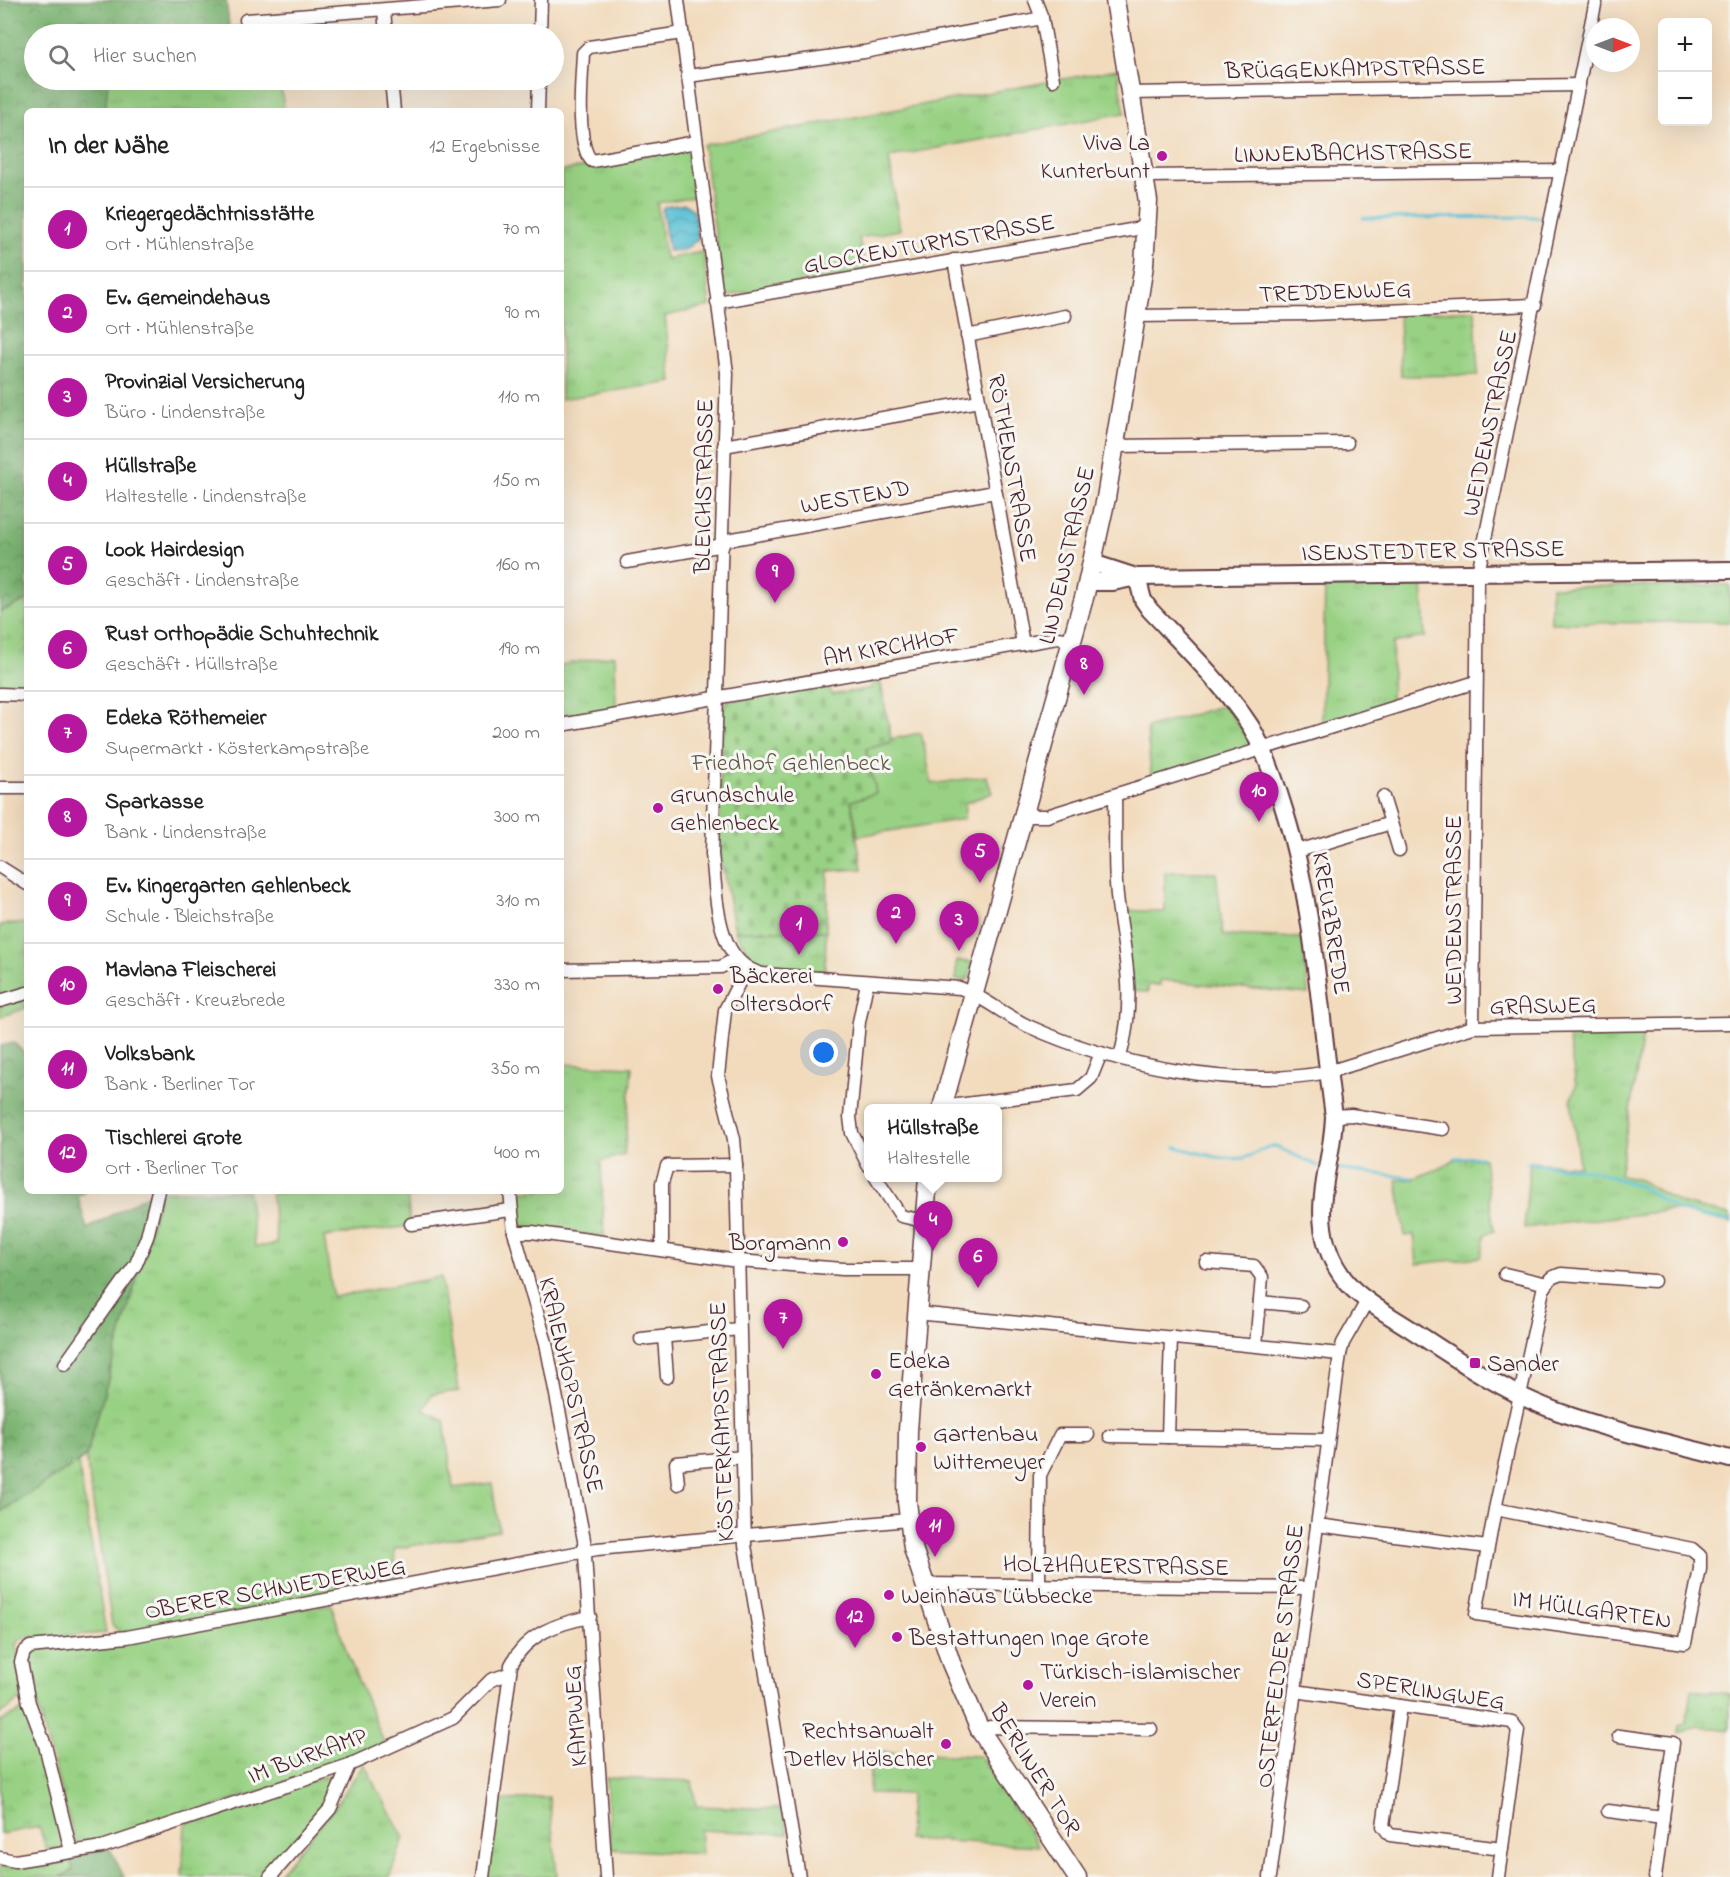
<!DOCTYPE html>
<html lang="de">
<meta charset="utf-8">
<style>
:root{--surface:#fff;--page:#f6f6f6;--text:#222;--muted:#767676;--line:#e0e0e0;--accent:#b5179e}
body{margin:0;font-family:"Indie Flower",sans-serif;background:var(--page);color:var(--text)}
.controls{position:absolute;right:18px;top:18px;display:grid;overflow:hidden;border-radius:9px;box-shadow:0 6px 24px #0002}
.controls button{width:54px;height:54px;display:grid;place-items:center;padding:0;border:0;border-bottom:2px solid var(--line);background:var(--surface);color:var(--text);font:30px sans-serif}
.compass{position:absolute;left:1586px;top:18px;width:54px;height:54px;border-radius:50%;background:var(--surface);box-shadow:0 6px 24px #0002;rotate:90deg}
.you{position:absolute;left:824px;top:1053px;width:21px;height:21px;margin:-15px;border:4px solid #fff;border-radius:50%;background:#1a73e8;box-shadow:0 0 0 9px #1a73e833}
.badge{display:grid;place-items:center;width:39px;height:39px;border-radius:50%;background:var(--accent);color:#fff;font-size:20px;font-weight:700}
.pin{position:absolute;translate:-50% -50px;filter:drop-shadow(0 2px 3px #0008)}
.pin::after{content:'';position:absolute;top:32px;width:21px;height:18px;background:inherit;clip-path:polygon(0 0,100% 0,50% 100%)}
.popup{position:absolute;left:864px;top:1104px;width:138px;height:78px;box-sizing:border-box;display:grid;place-content:center;border-radius:9px;background:var(--surface);filter:drop-shadow(0 2px 4px #0005);font-size:20px;white-space:nowrap;color:var(--muted)}
.popup b{font-size:22px;color:var(--text)}
.popup::after{content:'';position:absolute;left:50%;top:100%;margin-left:-12px;border:12px solid transparent;border-top-color:var(--surface)}
.list{margin:0;padding:0;list-style:none}
h2{display:flex;justify-content:space-between;align-items:center;height:78px;margin:0;padding:0 24px;font-size:26px}
h2 small{font-size:20px;font-weight:400;color:var(--muted)}
.list li{display:grid;grid-template-columns:39px 1fr auto;gap:18px;align-items:center;box-sizing:border-box;height:84px;padding:0 24px;border-top:2px solid var(--line)}
.list b{display:block;font-size:22px;white-space:nowrap}
.list p{margin:0;font-size:20px;white-space:nowrap;color:var(--muted)}
.list em{font-size:20px;font-style:normal;color:var(--muted)}
.icon{flex:none;width:33px;height:33px;fill:none;stroke:currentColor;stroke-width:2;stroke-linecap:round;stroke-linejoin:round}
.map{position:relative;flex:none;width:1730px;height:1877px;overflow:hidden}
.search{position:absolute;background:var(--surface);box-shadow:0 6px 24px #0002;left:24px;top:24px;width:540px;height:66px;display:flex;align-items:center;gap:15px;box-sizing:border-box;padding:0 21px;border-radius:33px;color:var(--muted);font-size:22px}
.panel{position:absolute;background:var(--surface);box-shadow:0 6px 24px #0002;left:24px;top:108px;width:540px;height:1086px;border-radius:9px}
.map>svg:first-child{display:block}
</style>
<div class="map">
<svg width="1730" height="1877" viewBox="0 0 1730 1877">
<defs>
<pattern id="grass-tufts" width="24" height="20" patternUnits="userSpaceOnUse" patternTransform="scale(1.5)"><rect width="24" height="20" fill="#98d183"/><path d="M3 7l-1-3M5 7V3M7 7l1-3M15 17l-1-3M17 17v-4M19 17l1-3" fill="none" stroke="#84b371"/></pattern>
<pattern id="forest-crowns" width="20" height="18" patternUnits="userSpaceOnUse" patternTransform="scale(1.5)"><rect width="20" height="18" fill="#7ab371"/><path d="M2 6a3 3 0 1 1 6 0M12 15a3 3 0 1 1 6 0" fill="none" stroke="#66915d"/></pattern>
<pattern id="cemetery-stones" width="16" height="16" patternUnits="userSpaceOnUse" patternTransform="scale(1.5)"><rect width="16" height="16" fill="#98d183"/><path d="M2 7V4a2 2 0 0 1 4 0v3zM10 15v-3a2 2 0 0 1 4 0v3z" fill="#84b371"/></pattern>
<pattern id="park-crowns" width="20" height="18" patternUnits="userSpaceOnUse" patternTransform="scale(1.5)"><rect width="20" height="18" fill="#98d183"/><path d="M2 6a3 3 0 1 1 6 0M12 15a3 3 0 1 1 6 0" fill="none" stroke="#84b371"/></pattern>
<pattern id="water-waves" width="16" height="10" patternUnits="userSpaceOnUse" patternTransform="scale(1.5)"><rect width="16" height="10" fill="#57bfd4"/><path d="M0 5q4-4 8 0t8 0" fill="none" stroke="#4a9bac"/></pattern>
</defs>
<rect width="100%" height="100%" fill="#f6f6f2"/>
<filter id="ink" filterUnits="userSpaceOnUse"><feTurbulence type="fractalNoise" baseFrequency=".0167" numOctaves="2"/><feDisplacementMap in="SourceGraphic" scale="12" xChannelSelector="R" yChannelSelector="G"/><feConvolveMatrix kernelMatrix="1 2 1 2 8 2 1 2 1" color-interpolation-filters="sRGB"/></filter>
<filter id="wash" filterUnits="userSpaceOnUse"><feTurbulence type="fractalNoise" baseFrequency=".008" numOctaves="4" result="noise"/><feDisplacementMap in="SourceGraphic" scale="24" xChannelSelector="R" yChannelSelector="G"/><feGaussianBlur stdDeviation="1.35" result="paint"/><feColorMatrix in="noise" values="0 0 0 0 0 0 0 0 0 0 0 0 0 0 0 0 0 1.4 0 .05"/><feComposite in="paint" operator="in"/></filter>
<g filter="url(#wash)">
<rect width="100%" height="100%" fill="#f2dbbd"/>
<g fill="url(#grass-tufts)" stroke="#717857" stroke-width="1.5">
<path d="M275 23 276 34H230L229 28Z"/>
<path d="M1117 69 1125 113 889 157 900 230 859 238 865 272 726 296 723 291 703 145Z"/>
<path d="M108 80H280L284 111H105Z"/>
<path d="M690 147 697 196 657 203 665 259 703 252 710 306 665 316 672 382 561 399V171Z"/>
<path d="M1475 310 1478 375 1401 376 1399 314Z"/>
<path d="M1422 582 1425 637 1393 643 1391 703 1322 725 1325 583Z"/>
<path d="M1730 585V622L1551 623V587Z"/>
<path d="M27 600V688H0V612Z"/>
<path d="M615 655 616 712 561 720V665Z"/>
<path d="M1224 705 1251 742 1250 748 1155 779 1151 775 1147 728Z"/>
<path d="M921 733 932 784 986 776 992 793 965 803 964 819 858 836 851 801 876 793 866 749 888 743 891 739Z"/>
<path d="M1165 872H1216L1223 935 1302 938 1308 994 1160 980V985H1148V992L1133 991 1123 910 1165 912Z"/>
<path d="M27 923V998L22 999 26 1008 0 1017V925Z"/>
<path d="M735 931H826L825 972 760 966 752 959Z"/>
<path d="M1644 1028 1619 1175 1639 1180 1680 1203 1730 1215V1223L1674 1210 1524 1228 1530 1162 1579 1166 1571 1100 1576 1085 1567 1030Z"/>
<path d="M561 1064 632 1067 624 1155 601 1161 604 1236 524 1228 517 1220 516 1191H561Z"/>
<path d="M1484 1158 1494 1231 1485 1234 1481 1257 1417 1264 1414 1235 1405 1236 1397 1180 1412 1179 1441 1168 1455 1159Z"/>
<path d="M161 1191H248L255 1247 277 1244 271 1191H407L410 1226 324 1237 333 1297 441 1277 459 1391 432 1394 423 1410 444 1420 453 1488 492 1483 499 1530 394 1549 397 1585 122 1634 112 1625 86 1457Z"/>
<path d="M78 1462 106 1633 22 1638 16 1644 23 1697 0 1715V1512Z"/>
<path d="M331 1604 348 1656 385 1745 329 1769 88 1848 76 1845 27 1668 28 1656 35 1650Z"/>
<path d="M24 1709 28 1711 66 1846 47 1850 39 1827 0 1834V1722Z"/>
<path d="M871 1752 980 1756 1039 1846 908 1839 910 1794 869 1793Z"/>
<path d="M364 1764 404 1838 389 1877H276L331 1812Z"/>
<path d="M334 1774 327 1808 266 1877H182L185 1824Z"/>
<path d="M606 1778 692 1781 696 1806 783 1809 788 1834 700 1830 702 1854 611 1849Z"/>
<path d="M549 1797 557 1877H487L495 1801Z"/>
<path d="M70 1856 73 1870 61 1877H0V1867Z"/>
</g>
<g fill="url(#forest-crowns)" stroke="#62694e" stroke-width="1.5">
<path d="M0 0H226L230 34H34V80H108L105 111H27V600L0 612Z"/>
<path d="M14 1043 27 1056V1191H86L78 1197 87 1229 154 1191H161L86 1457 0 1512V1046Z"/>
<path d="M110 1849 124 1877H61L73 1870 70 1856Z"/>
</g>
<path fill="url(#cemetery-stones)" stroke="#717857" stroke-width="1.5" d="M879 674 891 739 889 743 866 749 876 793 851 801 862 869 828 871 826 931H735L718 845 722 707 727 701 828 683 832 695 872 688V676Z"/>
<g fill="url(#park-crowns)" stroke="#717857" stroke-width="1.5">
<path d="M956 961 971 962 972 966 968 980H956Z"/>
<path d="M1691 1690 1730 1694V1730L1699 1726 1679 1733 1680 1726 1686 1724Z"/>
</g>
<path fill="url(#water-waves)" stroke="#506f80" stroke-width="1.5" d="M685 204 694 211 698 239 684 250 669 251 662 210 664 207Z"/>
<g fill="none" stroke-linecap="round" stroke-linejoin="round">
<g stroke="#57bfd4" stroke-width="3">
<path d="M1363 218 1542 217"/>
<path d="M1176 1147C1197 1152 1222 1161 1243 1158 1255 1156 1262 1146 1275 1146L1318 1166"/>
<path d="M1455 1158 1481 1157"/>
<path d="M1528 1163 1595 1171 1641 1187 1678 1210 1730 1222"/>
<path d="M1335 1169 1412 1178"/>
</g>
</g>
</g>
<g filter="url(#ink)">
<g fill="none" stroke-linecap="round" stroke-linejoin="round">
<defs>
<g id="street">
<path d="M678 0 727 373 712 854C717 893 714 963 763 974L960 988C984 997 1004 1015 1028 1026 1114 1065 1234 1090 1328 1072L1473 1027 1730 1023"/>
<path d="M1035 0 1042 18 1053 80"/>
<path d="M384 10 386 34"/>
<path d="M246 20 500 0"/>
<path d="M682 33 589 47 583 53C582 77 575 145 592 161L696 142"/>
<path d="M540 34 541 0"/>
<path d="M688 76 864 52 1042 18"/>
<path d="M391 80 394 111"/>
<path d="M1131 93 1579 85"/>
<path d="M538 111 539 80"/>
<path d="M1146 176 1561 171"/>
<path d="M954 260 1023 644"/>
<path d="M717 302 1148 227"/>
<path d="M1136 316 1311 314 1535 305"/>
<path d="M967 336 1065 316"/>
<path d="M724 446 979 401"/>
<path d="M1115 446 1347 443"/>
<path d="M722 541 995 492"/>
<path d="M627 562 723 545"/>
<path d="M0 694 27 695"/>
<path d="M561 725 1057 638 1073 640"/>
<path d="M0 788H27"/>
<path d="M1115 796C1116 833 1113 874 1119 911 1127 966 1135 1002 1120 1057"/>
<path d="M1024 816H1047L1476 682"/>
<path d="M1391 823 1399 850"/>
<path d="M1298 851 1391 823 1383 797"/>
<path d="M0 867 27 884"/>
<path d="M746 969 725 1010 718 1076 734 1139 736 1165 745 1545 799 1877"/>
<path d="M561 970 721 967 735 959"/>
<path d="M867 983 859 1022 850 1117 852 1133 868 1165"/>
<path d="M0 1001 27 993"/>
<path d="M1473 1027 1478 573 1596 0"/>
<path d="M943 1104 949 1106 1077 1090 1091 1078 1101 1053"/>
<path d="M1334 1116 1351 1115 1443 1129"/>
<path d="M876 1178 901 1216 923 1221"/>
<path d="M510 1191 514 1232 546 1343 584 1540 606 1877"/>
<path d="M411 1224 510 1210"/>
<path d="M514 1232H532L738 1261 843 1269H919"/>
<path d="M662 1250V1183L667 1166 736 1165"/>
<path d="M1206 1262 1254 1266 1262 1277 1256 1345"/>
<path d="M1505 1274 1547 1284"/>
<path d="M1260 1302 1301 1306"/>
<path d="M916 1313 1340 1354"/>
<path d="M664 1337 667 1377"/>
<path d="M641 1339 739 1329"/>
<path d="M65 1364 136 1264 147 1237 158 1191"/>
<path d="M1110 1436 1328 1440"/>
<path d="M1168 1437 1171 1337"/>
<path d="M678 1484 676 1463 743 1457"/>
<path d="M1495 1509 1692 1549 1700 1556V1569L1685 1643 1476 1614 1495 1509 1543 1290 1551 1278 1561 1274 1654 1281"/>
<path d="M1317 1525 1487 1547"/>
<path d="M923 1584 1308 1588"/>
<path d="M1039 1585 1040 1475 1060 1435H1088"/>
<path d="M1295 1691 1512 1722 1518 1730 1498 1877"/>
<path d="M1400 1706 1383 1826 1390 1835 1502 1849"/>
<path d="M980 1730 990 1727 1151 1729"/>
<path d="M1619 1736 1673 1743 1655 1877"/>
<path d="M1608 1811 1663 1818"/>
<path d="M71 1851 45 1745 29 1703 21 1662 24 1652 30 1647 127 1637 597 1549 908 1520"/>
<path d="M0 1858 15 1861 102 1847 349 1765 453 1718 491 1680 508 1674"/>
<path d="M270 1877 330 1809 349 1765"/>
<path d="M483 1877 511 1665C526 1634 558 1623 590 1617"/>
<path d="M1270 1877 1340 1354 1343 1343 1367 1301"/>
</g>
<g id="secondary">
<path d="M1093 563 1136 577"/>
<path d="M1137 577 1143 600 1150 610C1185 647 1223 684 1251 727 1265 751 1274 777 1282 803 1315 904 1319 1011 1334 1116 1333 1160 1313 1202 1327 1246 1332 1262 1341 1277 1353 1289 1370 1305 1392 1317 1412 1330 1459 1361 1506 1393 1559 1412 1614 1432 1674 1444 1730 1459"/>
<path d="M1088 582H1113L1137 577 1730 570"/>
</g>
<g id="primary">
<path d="M942 1108 1085 594 1106 498 1136 316 1144 265 1148 201 1115 0"/>
<path d="M928 1178 908 1430 907 1502 913 1548 951 1663 980 1730 1077 1877"/>
</g>
</defs>
<use href="#street" stroke="#633b41" stroke-width="15"/>
<use href="#secondary" stroke="#633b41" stroke-width="20"/>
<use href="#primary" stroke="#633b41" stroke-width="21"/>
<use href="#street" stroke="#fff" stroke-width="12"/>
<use href="#secondary" stroke="#fff" stroke-width="16"/>
<use href="#primary" stroke="#fff" stroke-width="18"/>
</g>
</g>
<g fill="#b5179e" stroke="#f6f6f2" stroke-width="2">
<circle cx="1162" cy="156" r="6"/>
<circle cx="658" cy="808" r="6"/>
<circle cx="718" cy="989" r="6"/>
<circle cx="843" cy="1242" r="6"/>
<rect x="1469" y="1357" width="12" height="12" rx="3"/>
<circle cx="876" cy="1374" r="6"/>
<circle cx="921" cy="1447" r="6"/>
<circle cx="889" cy="1595" r="6"/>
<circle cx="897" cy="1637" r="6"/>
<circle cx="1028" cy="1685" r="6"/>
<circle cx="946" cy="1744" r="6"/>
</g>
<g text-anchor="middle" stroke-width="6" stroke-linejoin="round" paint-order="stroke">
<g font-size="24" fill="#4a1f2b" stroke="#f6f6f2">
<text transform="translate(1355 68) rotate(-1)" y="8">BRÜGGENKAMPSTRASSE</text>
<text transform="translate(1353 152) rotate(-1)" y="8">LINNENBACHSTRASSE</text>
<text transform="translate(929 243) rotate(-10)" y="8">GLOCKENTURMSTRASSE</text>
<text transform="translate(1335 291) rotate(-2)" y="8">TREDDENWEG</text>
<text transform="translate(1489 423) rotate(-78)" y="8">WEIDENSTRASSE</text>
<text transform="translate(1013 468) rotate(80)" y="8">RÖTHENSTRASSE</text>
<text transform="translate(703 486) rotate(-89)" y="8">BLEICHSTRASSE</text>
<text transform="translate(855 496) rotate(-10)" y="8">WESTEND</text>
<text transform="translate(1433 550) rotate(-1)" y="8">ISENSTEDTER STRASSE</text>
<text transform="translate(1066 555) rotate(-77)" y="8">LINDENSTRASSE</text>
<text transform="translate(891 646) rotate(-10)" y="8">AM KIRCHHOF</text>
<text transform="translate(1453 910) rotate(-90)" y="8">WEIDENSTRASSE</text>
<text transform="translate(1332 923) rotate(81)" y="8">KREUZBREDE</text>
<text transform="translate(1543 1005) rotate(-1)" y="8">GRASWEG</text>
<text transform="translate(572 1385) rotate(77)" y="8">KRAIENHOPSTRASSE</text>
<text transform="translate(721 1422) rotate(-92)" y="8">KÖSTERKAMPSTRASSE</text>
<text transform="translate(1116 1565) rotate(1)" y="8">HOLZHAUERSTRASSE</text>
<text transform="translate(275 1588) rotate(-10)" y="8">OBERER SCHNIEDERWEG</text>
<text transform="translate(1592 1609) rotate(8)" y="8">IM HÜLLGARTEN</text>
<text transform="translate(1279 1656) rotate(-83)" y="8">OSTERFELDER STRASSE</text>
<text transform="translate(1431 1690) rotate(9)" y="8">SPERLINGWEG</text>
<text transform="translate(575 1716) rotate(-94)" y="8">KAMPWEG</text>
<text transform="translate(307 1755) rotate(-20)" y="8">IM BURKAMP</text>
<text transform="translate(1036 1769) rotate(58)" y="8">BERLINER TOR</text>
</g>
<g font-size="24" fill="#4a1f2b" stroke="#f6f6f2" text-anchor="start">
<text x="1150" y="150" text-anchor="end">Viva La<tspan x="1150" dy="28">Kunterbunt</tspan></text>
<text x="670" y="802">Grundschule<tspan x="670" dy="28">Gehlenbeck</tspan></text>
<text x="730" y="983">Bäckerei<tspan x="730" dy="28">Oltersdorf</tspan></text>
<text x="831" y="1250" text-anchor="end">Borgmann</text>
<text x="888" y="1368">Edeka<tspan x="888" dy="28">Getränkemarkt</tspan></text>
<text x="1487" y="1371">Sander</text>
<text x="933" y="1441">Gartenbau<tspan x="933" dy="28">Wittemeyer</tspan></text>
<text x="901" y="1603">Weinhaus Lübbecke</text>
<text x="909" y="1645">Bestattungen Inge Grote</text>
<text x="1040" y="1679">Türkisch-islamischer<tspan x="1040" dy="28">Verein</tspan></text>
<text x="934" y="1738" text-anchor="end">Rechtsanwalt<tspan x="934" dy="28">Detlev Hölscher</tspan></text>
</g>
<g font-size="24" fill="#615445" stroke="#f6f6f2">
<text x="791" y="770">Friedhof Gehlenbeck</text>
</g>
</g>
</svg>
<div class="controls">
<button>+</button>
<button>−</button>
</div>
<svg class="compass" viewBox="-18 -18 36 36"><path d="M0-13l5 13h-10z" fill="#e53935"/><path d="M0 13l5-13h-10z" fill="#767676"/></svg>
<div class="you"></div>
<div class="pin badge" style="left:799px;top:955px">1</div>
<div class="pin badge" style="left:896px;top:944px">2</div>
<div class="pin badge" style="left:959px;top:951px">3</div>
<div class="pin badge" style="left:933px;top:1251px">4</div>
<div class="popup"><b>Hüllstraße</b>Haltestelle</div>
<div class="pin badge" style="left:980px;top:883px">5</div>
<div class="pin badge" style="left:978px;top:1288px">6</div>
<div class="pin badge" style="left:783px;top:1349px">7</div>
<div class="pin badge" style="left:1084px;top:695px">8</div>
<div class="pin badge" style="left:775px;top:603px">9</div>
<div class="pin badge" style="left:1259px;top:822px">10</div>
<div class="pin badge" style="left:935px;top:1557px">11</div>
<div class="pin badge" style="left:855px;top:1648px">12</div>
<div class="search"><svg class="icon" aria-label="search" viewBox="0 0 24 24"><circle cx="10" cy="10" r="6"/><path d="M15 15l6 6"/></svg>Hier suchen</div>
<section class="panel">
<h2>In der Nähe<small>12 Ergebnisse</small></h2>
<ul class="list">
<li><span class="badge">1</span><div><b>Kriegergedächtnisstätte</b><p>Ort · Mühlenstraße</p></div><em>70 m</em></li>
<li><span class="badge">2</span><div><b>Ev. Gemeindehaus</b><p>Ort · Mühlenstraße</p></div><em>90 m</em></li>
<li><span class="badge">3</span><div><b>Provinzial Versicherung</b><p>Büro · Lindenstraße</p></div><em>110 m</em></li>
<li><span class="badge">4</span><div><b>Hüllstraße</b><p>Haltestelle · Lindenstraße</p></div><em>150 m</em></li>
<li><span class="badge">5</span><div><b>Look Hairdesign</b><p>Geschäft · Lindenstraße</p></div><em>160 m</em></li>
<li><span class="badge">6</span><div><b>Rust Orthopädie Schuhtechnik</b><p>Geschäft · Hüllstraße</p></div><em>190 m</em></li>
<li><span class="badge">7</span><div><b>Edeka Röthemeier</b><p>Supermarkt · Kösterkampstraße</p></div><em>200 m</em></li>
<li><span class="badge">8</span><div><b>Sparkasse</b><p>Bank · Lindenstraße</p></div><em>300 m</em></li>
<li><span class="badge">9</span><div><b>Ev. Kingergarten Gehlenbeck</b><p>Schule · Bleichstraße</p></div><em>310 m</em></li>
<li><span class="badge">10</span><div><b>Mavlana Fleischerei</b><p>Geschäft · Kreuzbrede</p></div><em>330 m</em></li>
<li><span class="badge">11</span><div><b>Volksbank</b><p>Bank · Berliner Tor</p></div><em>350 m</em></li>
<li><span class="badge">12</span><div><b>Tischlerei Grote</b><p>Ort · Berliner Tor</p></div><em>400 m</em></li>
</ul>
</section>
</div>
